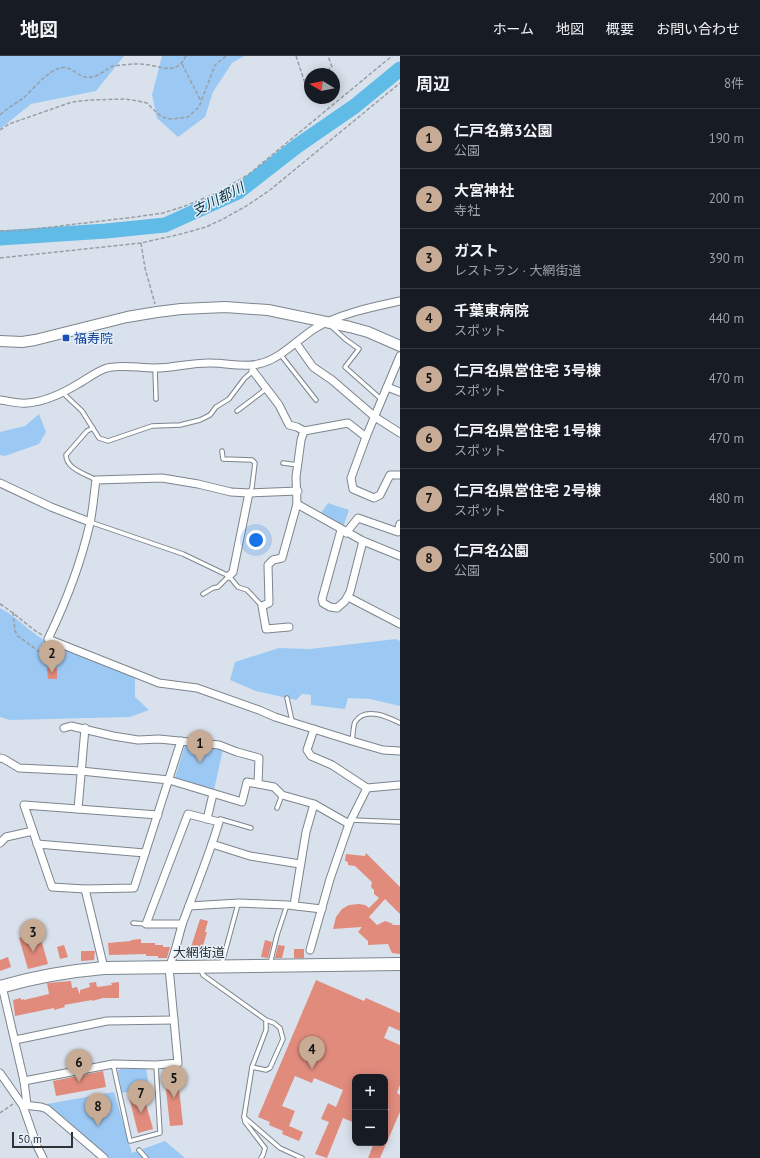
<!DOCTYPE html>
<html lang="ja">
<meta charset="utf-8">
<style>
:root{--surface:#171b24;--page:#20242c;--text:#f1f3f6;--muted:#9ea1a6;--line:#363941;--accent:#c7ab94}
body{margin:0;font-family:"PT Sans","Noto Sans JP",sans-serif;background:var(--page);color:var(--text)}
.controls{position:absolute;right:12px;bottom:12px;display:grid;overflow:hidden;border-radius:8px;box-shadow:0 2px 10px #0003}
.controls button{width:36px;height:36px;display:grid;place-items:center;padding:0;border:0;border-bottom:1px solid var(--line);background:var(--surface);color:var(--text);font:20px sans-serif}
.compass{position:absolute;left:304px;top:12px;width:36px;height:36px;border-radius:50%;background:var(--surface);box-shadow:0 2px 10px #0003;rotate:280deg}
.scale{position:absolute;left:12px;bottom:10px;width:61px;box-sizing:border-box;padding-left:4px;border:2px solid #2f3336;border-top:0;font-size:11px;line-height:14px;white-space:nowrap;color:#2f3336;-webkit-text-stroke:3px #e6f0f9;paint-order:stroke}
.you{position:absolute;left:256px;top:484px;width:14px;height:14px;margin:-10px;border:3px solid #fff;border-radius:50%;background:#1a73e8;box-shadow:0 0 0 6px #1a73e833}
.badge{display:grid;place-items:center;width:26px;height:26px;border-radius:50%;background:var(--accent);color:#111;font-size:13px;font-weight:700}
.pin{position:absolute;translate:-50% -33px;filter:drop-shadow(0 1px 2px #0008)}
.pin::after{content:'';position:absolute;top:21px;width:14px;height:12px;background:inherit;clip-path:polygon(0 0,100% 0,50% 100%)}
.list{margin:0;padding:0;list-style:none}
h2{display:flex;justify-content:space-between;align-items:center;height:52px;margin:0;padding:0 16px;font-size:17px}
h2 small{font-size:13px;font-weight:400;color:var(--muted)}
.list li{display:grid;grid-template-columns:26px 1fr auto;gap:12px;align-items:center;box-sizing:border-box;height:60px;padding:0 16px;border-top:1px solid var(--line)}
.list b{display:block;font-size:15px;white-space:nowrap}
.list p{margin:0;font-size:13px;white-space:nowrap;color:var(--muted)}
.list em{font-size:13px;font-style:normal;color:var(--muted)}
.map{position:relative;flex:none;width:400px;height:1102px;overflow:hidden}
header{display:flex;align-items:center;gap:24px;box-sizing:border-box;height:56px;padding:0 20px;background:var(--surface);border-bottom:1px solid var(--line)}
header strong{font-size:19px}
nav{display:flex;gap:22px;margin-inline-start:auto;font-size:14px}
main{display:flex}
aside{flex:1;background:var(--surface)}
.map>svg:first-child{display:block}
</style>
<header>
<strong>地図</strong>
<nav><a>ホーム</a><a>地図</a><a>概要</a><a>お問い合わせ</a></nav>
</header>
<main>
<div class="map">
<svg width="400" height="1102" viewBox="0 0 400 1102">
<rect width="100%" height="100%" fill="#d9e2ec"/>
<g fill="#9cc9f4">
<path d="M0 0H124L96 35 31 48 0 73Z"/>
<path d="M162 0H244L232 7 213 36 205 61 178 81 157 62 152 39Z"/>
<path d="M39 358 46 376 39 388 5 400 0 399V376L25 370Z"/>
<path d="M328 447 349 454 343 471 321 457Z"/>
<path d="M0 552C19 562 33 580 53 589 79 601 108 609 135 618V641L149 654 130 661 10 664 0 661Z"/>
<path d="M396 583 400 585V650L370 643 348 642 345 653 311 649V639L302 638 296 644 256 635 230 624 235 606 279 592 310 593Z"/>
<path d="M185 689 217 690 223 693 214 734 175 722Z"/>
<path d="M146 1012 149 1031 122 1037 118 1015 120 1013Z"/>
<path d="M114 1036 132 1097 165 1085 185 1102H109L47 1048Z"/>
</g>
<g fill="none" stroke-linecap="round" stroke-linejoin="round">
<path stroke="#60bbe6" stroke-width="15" d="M0 182 106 175 165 169 238 136 297 90 355 50 400 13"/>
</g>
<g fill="#e08b7c">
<path d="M47 612H57V623H48Z"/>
<path d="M366 797 400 831V858L385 843 369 861 377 869 385 865 391 867 393 869H400V898L392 897 388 888 368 889V885L358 876 362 871 333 873 336 861 342 853 349 849 359 848 365 849 369 852 379 842 374 838V834L371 831 372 826 355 810 348 809V806L345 805 346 798 365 800Z"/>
<path d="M200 863 208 865 205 876H207L201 897 190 894Z"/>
<path d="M39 876 48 908 28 913 19 882Z"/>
<path d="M141 883V887H155V889H163V891H170L167 902H158V900H146V898L109 899 108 887 131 885V884Z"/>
<path d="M265 884 272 886 268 902 261 901Z"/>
<path d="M64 889 68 901 60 903 57 891Z"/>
<path d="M278 889 285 890 282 902H275Z"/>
<rect x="294" y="893" width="10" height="9"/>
<path d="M81 895H95L94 904 81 905Z"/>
<path d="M8 901 11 911 0 915V904Z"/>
<path d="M316 924 364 945 366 942 400 957V975L389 970 384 982 400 989V1029L397 1037 400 1039V1056L380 1102H368L374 1087H385V1062L389 1053 385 1052V1021H355V1067L343 1062 327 1102 315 1098 329 1066 321 1063 328 1047 336 1051 343 1034 314 1022 312 1027 295 1020 282 1050 295 1055 289 1070 303 1076 299 1085 282 1078 283 1075 269 1069 270 1066 258 1061Z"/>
<path d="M71 925 72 932 77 931 80 939V934L90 931 89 927 96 926 97 931 112 929 111 927 119 926V942H103L92 945V944L64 949 65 951 54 954V952L15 960 13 944 21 942V944L24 943V944L49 938 47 927Z"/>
<path d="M177 1014 183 1069 170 1070 164 1016Z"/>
<path d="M103 1015 106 1031 56 1040 53 1025Z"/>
<path d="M143 1037 153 1073 138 1077 129 1041Z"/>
</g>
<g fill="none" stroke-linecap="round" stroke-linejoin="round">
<defs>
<g id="lane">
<path d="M331 270 345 283 359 293 345 311 381 343"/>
<path d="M280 298 316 344"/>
<path d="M155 312 156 343"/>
<path d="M63 337 82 355 99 382 108 385 152 370 180 369 200 364 210 359 216 351 229 343 244 323 254 314"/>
<path d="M237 355 266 333"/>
<path d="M93 372 87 375 66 399C66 413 86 418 96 424"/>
<path d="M222 395 223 403 252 404 255 407 252 431 250 437"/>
<path d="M283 407 298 409"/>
<path d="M90 466 183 498 229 520 238 531 247 534 262 550"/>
<path d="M203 538 213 532 218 531 229 520"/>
<path d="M287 642 292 665"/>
<path d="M352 685C353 680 353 670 355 666 365 650 388 661 400 667"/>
<path d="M277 752 282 739"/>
<path d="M352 764 400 766"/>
<path d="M219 766 220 763 251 772"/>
<path d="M133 867 146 868"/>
<path d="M222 907 238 848"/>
<path d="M270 908 277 879 287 849"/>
<path d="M201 914 203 919 266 964 274 967 280 972 283 983 270 1012 266 1014 252 1011"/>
<path d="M113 1008 130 1085 160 1077 156 1009"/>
<path d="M244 1061 280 1092 302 1102"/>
<path d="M139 1094 146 1102"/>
<path d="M261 1102 263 1099 265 1092 245 1066 244 1061 252 1011 266 974V964"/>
</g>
<g id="street">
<path d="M296 287 313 311 332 324 375 361 400 377"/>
<path d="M400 300 366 381 351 422 353 433 374 442 380 439 390 419H400"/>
<path d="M253 315 279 349 289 369 297 371 304 375 348 367 366 381"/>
<path d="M387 331 400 336"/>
<path d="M0 344C9 345 18 348 27 347 45 346 63 337 78 328 87 323 97 315 107 312 123 308 138 312 155 312 174 312 193 306 212 307 227 307 243 312 258 308 279 304 296 285 314 273 338 258 372 251 400 245"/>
<path d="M0 427 51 451 90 466"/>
<path d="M298 435 249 437 231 436 198 428 162 422 96 424C94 438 93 453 90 467 81 507 66 546 48 583L159 627 197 632 259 654 275 661 352 685 383 694 400 695"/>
<path d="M297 448 363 485 400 500"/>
<path d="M341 474 322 543 323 547 330 551 337 552 345 545 350 536 363 485"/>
<path d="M346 477 358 462 398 476 400 468"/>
<path d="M229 520 233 516 249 437"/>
<path d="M348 541 400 568"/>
<path d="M289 571 266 573 262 550 269 547 268 509 273 504 282 502 297 448 296 421 301 384 304 375"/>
<path d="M64 672 71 670 113 680 138 684 159 683 219 689 237 696 259 702 258 728"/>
<path d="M314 673 307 694 311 700 332 709 367 732 400 729"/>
<path d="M0 702 4 703 19 712 81 715 169 724 242 746 247 726 274 731 282 739 314 748 349 768"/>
<path d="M78 753 85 672"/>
<path d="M158 759 24 749 52 831 85 833 134 832 181 685"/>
<path d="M207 763 213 738"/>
<path d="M0 787 6 781 33 775"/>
<path d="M37 788 145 797"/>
<path d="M212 788 250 800 300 808"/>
<path d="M85 833 104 912"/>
<path d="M294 849 306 776 314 748"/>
<path d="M189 850 239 847 287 849 322 853"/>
<path d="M310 894 330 823 349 768 367 732"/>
<path d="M2 930 24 1025 27 1049"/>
<path d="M15 984 107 965 174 964"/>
<path d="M0 1017 23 1050 37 1090 43 1102"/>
<path d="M24 1025 113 1008 156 1009 178 1007 169 911C176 896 178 881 183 866 195 833 209 800 219 766L188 758 146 868H182"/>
<path d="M23 1049 41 1051 47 1053 104 1102"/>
</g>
<path id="secondary" d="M0 285 22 286 35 284 127 261 157 256 181 253 225 251 268 254 350 271 368 276 400 290"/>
<path id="primary" d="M0 931C34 921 69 915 104 912L400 908"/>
</defs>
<use href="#lane" stroke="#7c858d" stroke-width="5.5"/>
<use href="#street" stroke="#7c858d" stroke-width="9"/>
<use href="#secondary" stroke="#7c858d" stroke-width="12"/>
<use href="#primary" stroke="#7c858d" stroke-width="14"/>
<g stroke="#989fa6" stroke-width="1.5" stroke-dasharray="4 2" stroke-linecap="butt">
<path d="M296 0 306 30 310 27"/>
<path d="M182 8 201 45"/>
<path d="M322 18 332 11 328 0"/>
<path d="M0 59C7 52 15 48 22 43 33 34 47 15 60 12 70 9 77 19 85 21 97 23 104 14 113 10 119 9 126 9 132 8 137 8 144 8 150 9 166 12 177 18 186 0"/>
<path d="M0 74 9 68 72 46 90 44 125 43 138 45 147 47 158 58 165 62 172 63 188 61 199 51 215 9 226 0"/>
<path d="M0 175 26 174 135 161 163 157 185 150 219 136 249 118 392 0"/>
<path d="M141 187 145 212 155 248"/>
<path d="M0 202 141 187 181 178 206 171 225 162 248 149 270 134 400 27"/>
<path d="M0 548C15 557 27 570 42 579"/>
<path d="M13 556 15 575 18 580 49 603 50 610"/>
<path d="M0 1057 13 1048"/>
</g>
<use href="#lane" stroke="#fff" stroke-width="3.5"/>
<use href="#street" stroke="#fff" stroke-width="7"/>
<use href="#secondary" stroke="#fff" stroke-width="10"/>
<use href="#primary" stroke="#fff" stroke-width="12"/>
</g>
<rect fill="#1a4fb4" stroke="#e6f0f9" stroke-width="1.5" x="62" y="278" width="8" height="8" rx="2"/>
<g text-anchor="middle" stroke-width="3" stroke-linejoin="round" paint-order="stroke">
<g font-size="13" fill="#164399" stroke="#e6f0f9" text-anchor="start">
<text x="74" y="287">福寿院</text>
</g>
<g font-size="13" fill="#2f3336" stroke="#e6f0f9">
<text x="199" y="901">大網街道</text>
</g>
<g font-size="14" font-style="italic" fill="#0b3547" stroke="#e6f0f9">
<text transform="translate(218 143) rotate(-27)" y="5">支川都川</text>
</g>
</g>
</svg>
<div class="controls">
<button>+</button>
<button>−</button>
</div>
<svg class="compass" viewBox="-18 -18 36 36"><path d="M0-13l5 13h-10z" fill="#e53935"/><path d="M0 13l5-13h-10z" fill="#9ea1a6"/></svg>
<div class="scale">50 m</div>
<div class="you"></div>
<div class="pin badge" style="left:200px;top:707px">1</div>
<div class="pin badge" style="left:52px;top:617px">2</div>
<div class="pin badge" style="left:33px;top:896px">3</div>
<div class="pin badge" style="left:312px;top:1013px">4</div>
<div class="pin badge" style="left:174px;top:1042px">5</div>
<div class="pin badge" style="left:79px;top:1026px">6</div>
<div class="pin badge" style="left:141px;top:1057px">7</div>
<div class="pin badge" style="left:98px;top:1070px">8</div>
</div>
<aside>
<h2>周辺<small>8件</small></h2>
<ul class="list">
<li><span class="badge">1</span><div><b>仁戸名第3公園</b><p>公園</p></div><em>190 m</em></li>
<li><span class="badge">2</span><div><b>大宮神社</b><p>寺社</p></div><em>200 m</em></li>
<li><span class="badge">3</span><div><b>ガスト</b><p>レストラン · 大網街道</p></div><em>390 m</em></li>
<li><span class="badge">4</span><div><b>千葉東病院</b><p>スポット</p></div><em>440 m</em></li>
<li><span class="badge">5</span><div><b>仁戸名県営住宅 3号棟</b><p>スポット</p></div><em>470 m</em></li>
<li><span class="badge">6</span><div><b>仁戸名県営住宅 1号棟</b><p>スポット</p></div><em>470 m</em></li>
<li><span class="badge">7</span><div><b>仁戸名県営住宅 2号棟</b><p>スポット</p></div><em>480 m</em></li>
<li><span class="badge">8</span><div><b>仁戸名公園</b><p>公園</p></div><em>500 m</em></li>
</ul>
</aside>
</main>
